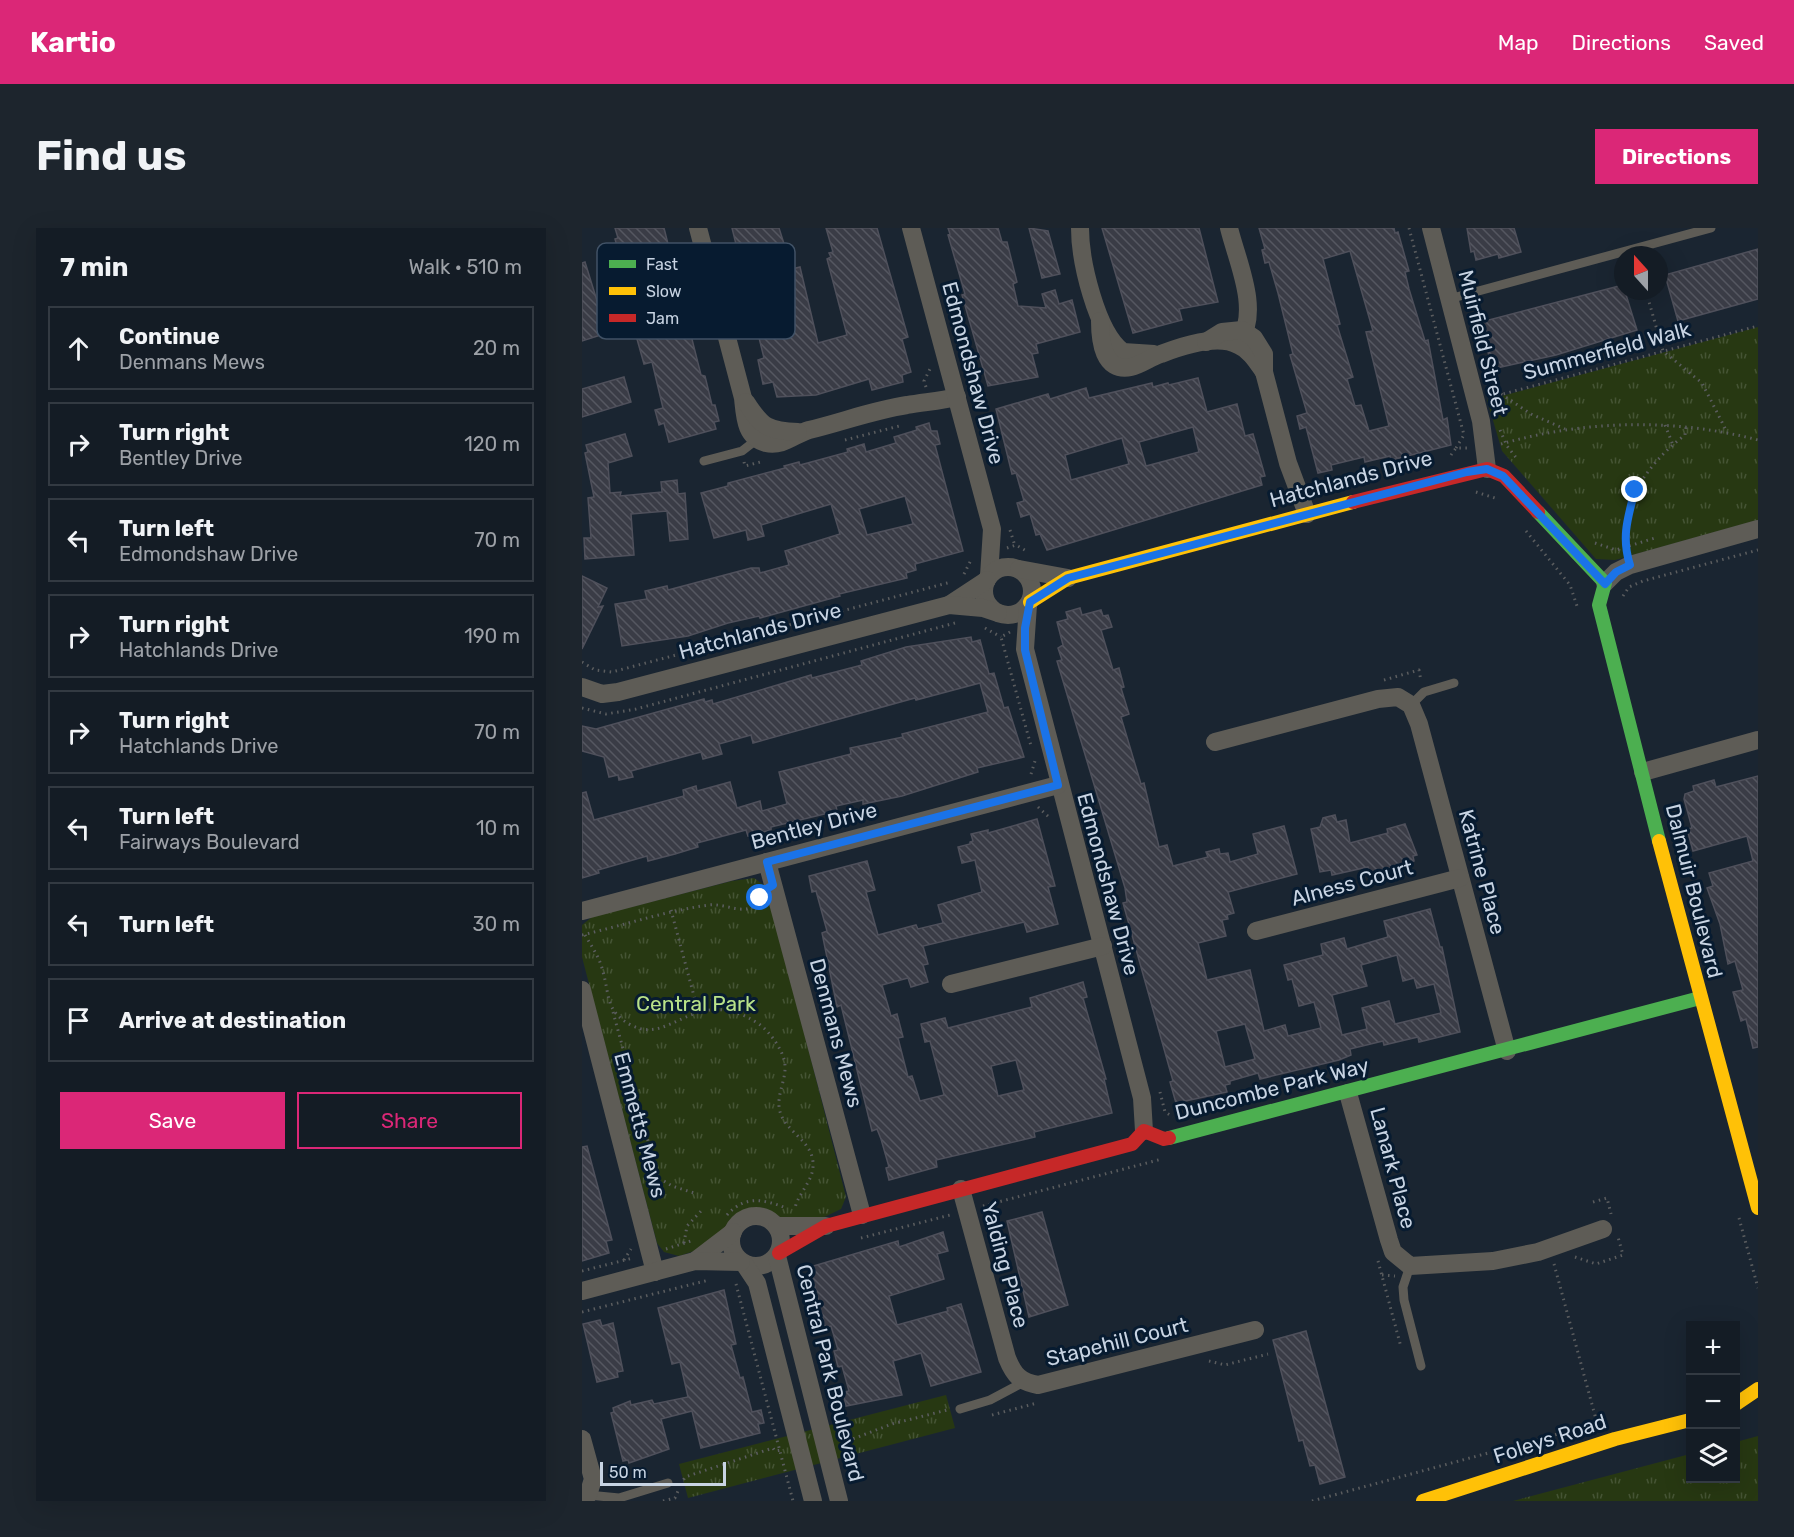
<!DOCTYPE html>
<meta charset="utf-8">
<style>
:root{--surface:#141c25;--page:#1d252d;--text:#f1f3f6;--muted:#9da1a7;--line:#333a42;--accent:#db2777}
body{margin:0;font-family:Rubik,sans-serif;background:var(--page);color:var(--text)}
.controls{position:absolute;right:18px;bottom:18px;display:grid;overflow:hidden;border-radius:0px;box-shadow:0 6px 24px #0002}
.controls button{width:54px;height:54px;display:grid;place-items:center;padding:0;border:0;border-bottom:2px solid var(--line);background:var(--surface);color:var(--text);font:30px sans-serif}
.compass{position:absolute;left:1032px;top:18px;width:54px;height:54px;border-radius:50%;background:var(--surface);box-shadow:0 6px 24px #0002;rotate:339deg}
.scale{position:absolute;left:18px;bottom:15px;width:126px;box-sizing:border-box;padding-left:6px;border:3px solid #c8d4e3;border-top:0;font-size:16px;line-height:21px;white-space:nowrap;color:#c8d4e3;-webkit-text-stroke:4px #071b30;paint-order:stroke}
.stop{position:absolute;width:18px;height:18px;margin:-14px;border:4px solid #1a73e8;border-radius:50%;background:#fff}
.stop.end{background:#1a73e8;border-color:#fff;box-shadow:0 2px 6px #0008}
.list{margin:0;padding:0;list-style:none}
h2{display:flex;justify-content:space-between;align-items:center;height:78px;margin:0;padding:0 24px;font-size:26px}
h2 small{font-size:20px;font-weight:400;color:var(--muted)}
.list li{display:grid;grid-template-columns:39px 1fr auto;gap:18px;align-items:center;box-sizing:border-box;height:84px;margin:0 12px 12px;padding:0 12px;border:2px solid var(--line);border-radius:0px}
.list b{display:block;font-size:22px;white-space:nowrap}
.list p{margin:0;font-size:20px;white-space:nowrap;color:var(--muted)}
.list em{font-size:20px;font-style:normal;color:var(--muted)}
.actions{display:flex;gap:12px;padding:18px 24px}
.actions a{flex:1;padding:14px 0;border:2px solid var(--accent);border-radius:0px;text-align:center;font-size:21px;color:var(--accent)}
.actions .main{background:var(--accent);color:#fff}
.icon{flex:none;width:33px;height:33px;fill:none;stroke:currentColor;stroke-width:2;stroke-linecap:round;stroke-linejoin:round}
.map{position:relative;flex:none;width:1176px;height:1273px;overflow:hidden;border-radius:0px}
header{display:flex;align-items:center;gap:36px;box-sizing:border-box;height:84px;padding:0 30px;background:var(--accent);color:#fff}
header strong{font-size:28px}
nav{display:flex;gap:33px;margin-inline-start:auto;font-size:21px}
.intro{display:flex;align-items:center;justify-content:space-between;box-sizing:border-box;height:144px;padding:0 36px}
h1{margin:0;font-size:42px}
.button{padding:15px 27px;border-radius:0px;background:var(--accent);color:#fff;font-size:21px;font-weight:700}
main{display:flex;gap:36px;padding:0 36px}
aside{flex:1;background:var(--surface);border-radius:0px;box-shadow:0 6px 24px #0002}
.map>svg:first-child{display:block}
</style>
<header>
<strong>Kartio</strong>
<nav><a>Map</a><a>Directions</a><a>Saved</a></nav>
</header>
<div class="intro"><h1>Find us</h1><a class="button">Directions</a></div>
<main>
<aside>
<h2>7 min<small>Walk · 510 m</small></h2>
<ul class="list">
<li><svg class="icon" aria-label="ahead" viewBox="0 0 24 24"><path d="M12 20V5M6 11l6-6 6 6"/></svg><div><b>Continue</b><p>Denmans Mews</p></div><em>20 m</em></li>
<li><svg class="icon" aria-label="right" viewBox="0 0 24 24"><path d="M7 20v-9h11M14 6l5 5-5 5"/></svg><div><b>Turn right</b><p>Bentley Drive</p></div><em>120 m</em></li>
<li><svg class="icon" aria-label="left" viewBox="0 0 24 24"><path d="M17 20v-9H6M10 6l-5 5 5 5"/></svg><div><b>Turn left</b><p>Edmondshaw Drive</p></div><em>70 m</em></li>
<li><svg class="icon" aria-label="right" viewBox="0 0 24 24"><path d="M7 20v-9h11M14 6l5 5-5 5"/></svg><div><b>Turn right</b><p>Hatchlands Drive</p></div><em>190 m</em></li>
<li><svg class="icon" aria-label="right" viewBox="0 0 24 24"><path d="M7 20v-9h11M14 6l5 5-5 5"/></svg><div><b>Turn right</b><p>Hatchlands Drive</p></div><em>70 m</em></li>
<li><svg class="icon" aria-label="left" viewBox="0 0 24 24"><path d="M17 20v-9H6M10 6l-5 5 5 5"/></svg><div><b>Turn left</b><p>Fairways Boulevard</p></div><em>10 m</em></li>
<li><svg class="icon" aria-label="left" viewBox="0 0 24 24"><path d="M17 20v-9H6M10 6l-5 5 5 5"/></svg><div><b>Turn left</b></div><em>30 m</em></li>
<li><svg class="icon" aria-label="arrive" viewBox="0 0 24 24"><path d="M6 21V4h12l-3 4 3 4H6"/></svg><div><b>Arrive at destination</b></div></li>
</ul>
<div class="actions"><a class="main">Save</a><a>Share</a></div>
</aside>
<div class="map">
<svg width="1176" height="1273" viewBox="0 0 1176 1273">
<defs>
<pattern id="grass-tufts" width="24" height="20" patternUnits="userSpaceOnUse" patternTransform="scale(1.5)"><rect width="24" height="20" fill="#273812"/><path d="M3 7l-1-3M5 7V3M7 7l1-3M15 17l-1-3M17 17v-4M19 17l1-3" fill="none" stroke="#455434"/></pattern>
<pattern id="building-back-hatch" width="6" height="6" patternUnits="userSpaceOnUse" patternTransform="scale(1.5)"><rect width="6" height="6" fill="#3a3c46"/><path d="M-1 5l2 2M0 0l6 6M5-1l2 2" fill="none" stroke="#555761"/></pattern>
</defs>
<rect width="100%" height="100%" fill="#1a2531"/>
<g fill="url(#grass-tufts)">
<path d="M1176 99V292L1033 332 1014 331 920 223 905 172Z"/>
<path d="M172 650 185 659 264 969 259 981 236 992 203 991 179 981 166 983 121 1020 97 1028 82 1024 75 1015 0 729V697L10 689 150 653Z"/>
<path d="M364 1167 373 1200 106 1270 97 1236Z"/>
<path d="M1176 1208V1273H931L1108 1226V1250H1154V1214Z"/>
</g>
<g fill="url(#building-back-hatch)" stroke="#4f505b" stroke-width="1.5" fill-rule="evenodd">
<path d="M33 0H82L119 147 123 148 130 177H133L137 193 132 194 134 201 87 214 82 195 77 197 73 182 81 180 70 134 62 136 55 111 60 110 33 11 36 10Z"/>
<path d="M150 0H197L210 41 218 39 236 115 265 107 245 31 249 29 247 25 251 24 244 0H295L326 109 320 111 329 144 320 147 321 154 290 162 287 151 234 167 195 169 191 154 181 156 176 132 182 130Z"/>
<path d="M366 0H416L420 14H425L435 54 431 56 436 78 464 80 460 66 473 62 477 76 490 72 498 104 454 116 456 125 450 126 456 149 406 158 380 67 383 66 366 7 368 6Z"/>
<path d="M447 0 466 3 478 46 460 50Z"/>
<path d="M520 0H617L636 74 597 81 600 92 551 105Z"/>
<path d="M677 0H812L813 5 816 4 827 43 823 44 827 61 843 113 846 112 861 192 865 190 869 217 809 232 808 228 783 234 782 229 749 237 750 242 736 245 724 199 718 201 715 188 725 185 708 127 711 126 696 65 687 34 683 35 680 22 683 21ZM768 23 791 103 784 104 807 198 787 203 779 177 773 178 765 151 771 149 755 97 758 96 741 31Z"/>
<path d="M885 0H932L939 24 917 30 916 26 894 32 892 23 889 24Z"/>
<path d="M1176 21V71L1096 93 1083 47Z"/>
<path d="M3 34 25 105 0 113V35Z"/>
<path d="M1041 57 1055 102 974 127 910 141 899 94Z"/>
<path d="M42 149 49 174 0 189V161Z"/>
<path d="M616 150 625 184 655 176 663 208 671 206 683 248 678 249 680 257 465 322 458 306 454 307 448 286 439 289 435 275 442 273 434 245 430 246 414 181 466 166 468 171 504 160 507 170 570 155 571 159 586 155 587 157ZM611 199 617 224 564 238 557 214ZM540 210 547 236 489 252 483 227Z"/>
<path d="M347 195 349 203H355L358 216 353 217 381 323 333 336 334 342 324 345 325 350 257 366 258 368 178 390 177 388 146 395 106 408 40 418 33 376 65 371 63 363 85 358 86 362 169 340H177L178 345 207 337 203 323 258 306 249 276 179 297 182 308 166 312 164 302 132 310 119 265 146 258V255L203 240 202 238 217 234 218 237 266 224 265 221 282 216 284 224 314 215 312 209 335 202 334 199ZM323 268 331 296 285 307 277 281Z"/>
<path d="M43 206 50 228 26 235 28 265 39 264 38 268 80 264 79 254 95 252 96 266 103 265 106 311 88 313 85 283 49 286 52 327 3 331 2 310H9L6 270 12 269 3 225 6 224 4 217Z"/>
<path d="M0 348 25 360 16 379 21 378 0 421Z"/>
<path d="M498 380 500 387 519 382 521 388 526 387 530 399 519 402 531 442 537 440 542 459 539 460 547 486 539 489 559 556 562 555 577 619 585 617 591 638 626 629 624 624 637 621 638 626 646 625 648 634 676 626 671 606 702 598 715 646 646 664 652 685 645 687 646 691 640 692 644 708 616 715 625 752 668 742 682 803 703 797 706 808 739 800 732 774 717 778 710 751 706 752 702 737 741 727 739 716 762 710 765 721 806 709 802 693 848 681 858 719H860L878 804 837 814 836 809 802 817 801 813 768 821 769 827 757 832 678 851 676 845 648 853V856L643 857 645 864 594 875 588 854 591 853 541 675 545 674 543 660 475 433 480 432 476 420 481 417 475 394 486 391 484 384ZM815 727 821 753 832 750 835 760 852 756 859 785 813 796 807 773 780 780 785 801 760 807 750 767 785 758 779 737ZM663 796 673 831 643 839 634 803Z"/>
<path d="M389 409 390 414 398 412 407 446 412 445 422 480 426 479 442 529 395 540 396 544 320 568 281 576V572L254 578 255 583 189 599V602L166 608 164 602 115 615 116 619 93 626 66 633 65 628 16 642 17 645 0 650V565L4 564 12 592 102 568 101 562 114 558 115 563 148 554 155 580 178 573 180 583 205 576 197 544 269 526 268 520 321 509 320 506 406 484 398 455 334 472 333 470 171 515 169 507 137 516 140 526 121 531 119 524 49 543 51 549 37 552 36 547 27 549 22 529 0 523V498L14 501 122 471 123 474 130 472 131 476 229 447 230 450 280 437 279 433 324 419Z"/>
<path d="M1176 548V819L1171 820 1164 791 1159 793 1151 764 1161 762 1153 733 1146 736 1138 696 1125 660 1131 658 1127 645 1171 633 1165 608 1111 623 1105 601 1110 600 1102 571 1103 566 1112 563 1111 558 1132 552 1134 559Z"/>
<path d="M753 587 755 594 764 592 768 615 806 605 805 601 823 596 835 627 831 628 832 633 788 645 786 639 750 647 749 642 738 644 729 601 738 599 741 590Z"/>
<path d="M455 591 473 658 466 659 476 696 445 704 442 694 341 718 346 736 341 737 346 754 329 759 326 750 300 757 309 788 315 786 321 809 316 810 326 849 330 848 338 873 362 867 348 813 343 814 339 796 363 790 366 800 450 779 448 770 501 754 505 769 501 770 524 851H522L530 885 452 904 453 909 354 932 355 939 307 952 304 940 307 939 299 911 295 901 290 903 259 777 255 779 240 705 245 703 234 663 230 664 227 648 285 633 293 662 284 664 296 707 334 697 336 701 361 695 356 677 400 664 393 632 380 635 376 619 388 616V614L391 613 389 606 406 602V605ZM434 832 442 862 416 868 409 838Z"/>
<path d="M5 918 30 1012 24 1013 27 1025 0 1033V919Z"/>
<path d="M460 984 486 1077 447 1089 425 993Z"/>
<path d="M361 1004 366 1023 355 1026 362 1051 307 1068 315 1097 366 1083 365 1080 379 1076 399 1144 349 1158 339 1125 311 1133 320 1167 264 1178 261 1164 267 1163 260 1138 256 1139 252 1123 256 1122 249 1098 243 1099 228 1039 316 1013 317 1019Z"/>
<path d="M142 1062 154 1116 149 1117 158 1150 161 1149 170 1184 179 1182 182 1195 176 1196 178 1205 119 1220 110 1183 79 1191 87 1221 47 1235 46 1232 41 1233 29 1185 32 1184 31 1180 48 1173 49 1177 70 1172 72 1176 106 1169 98 1134 90 1136 76 1080Z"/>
<path d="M18 1092 20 1098 31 1095 41 1143 35 1144 36 1149 15 1154 1 1096Z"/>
<path d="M724 1103 763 1249 738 1256 733 1237 728 1238 721 1212 717 1213 691 1112Z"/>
</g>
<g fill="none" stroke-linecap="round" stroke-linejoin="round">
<g stroke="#5b5d5f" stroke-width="3" stroke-dasharray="1.5 4.5" stroke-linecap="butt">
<path d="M827 0 882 207 874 220"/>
<path d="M1064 63 1081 123 1120 155 1145 204"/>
<path d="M344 159 342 153 348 141"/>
<path d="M919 166 949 186 983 201"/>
<path d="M910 169 1176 98"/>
<path d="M1083 197 1091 217"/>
<path d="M918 202 925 218 936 232"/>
<path d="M263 212 321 197"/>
<path d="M919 216C1003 192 1092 190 1176 212"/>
<path d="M869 227 874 220H886"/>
<path d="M162 234 163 238 182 233"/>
<path d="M894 264 916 271"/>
<path d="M428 302 433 318"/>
<path d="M944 303 988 357 996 381"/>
<path d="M1013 315 1034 322 1073 310"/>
<path d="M1043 318C1038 272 1069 233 1103 207L1104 199"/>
<path d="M425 320 434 317 446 324"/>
<path d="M382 346 390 330"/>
<path d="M1041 368 1047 359 1061 353 1176 322"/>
<path d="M403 400 419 409"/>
<path d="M428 404 419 409 449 518"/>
<path d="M0 434 13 442 30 444 369 354"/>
<path d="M802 452 837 442 839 453"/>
<path d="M0 480 24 486 54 481 373 395"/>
<path d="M449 546 453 533"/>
<path d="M456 579 468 590"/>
<path d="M89 682 116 783"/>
<path d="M0 707C43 697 83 683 127 677 144 675 160 688 176 676L177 671"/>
<path d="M3 707C10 719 18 730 21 744 28 768 23 783 49 797 89 819 113 754 177 796 188 804 202 823 203 837 204 851 196 864 197 878 199 904 233 911 231 939 230 954 216 966 213 980"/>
<path d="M31 784 77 953"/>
<path d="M578 864 583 884 591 889"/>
<path d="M77 950 90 958 112 965"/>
<path d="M1011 974 1025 970 1029 986"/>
<path d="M401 978 580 931"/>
<path d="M145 987C163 967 181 971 204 980"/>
<path d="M1157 990 1176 1060"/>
<path d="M411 1007 406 986 412 975"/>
<path d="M279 1010 368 987"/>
<path d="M102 1015 105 998 120 982"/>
<path d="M84 1021 109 1013"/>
<path d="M993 1029 1014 1036 1041 1027 1036 1009"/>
<path d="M42 1032 49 1021"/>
<path d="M796 1033 819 1119"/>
<path d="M972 1036 1015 1195"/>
<path d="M0 1043 51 1030"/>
<path d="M800 1047 813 1048"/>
<path d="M154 1056 211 1273"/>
<path d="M0 1084 127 1052"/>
<path d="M627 1133 643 1137 686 1126"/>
<path d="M410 1187 455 1175"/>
<path d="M260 1215 310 1196 365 1182"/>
<path d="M99 1257 103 1249 191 1220 193 1223 200 1222"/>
<path d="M81 1273 93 1270 96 1263"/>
<path d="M730 1273 987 1203"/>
</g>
<g stroke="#5e5c56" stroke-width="9">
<path d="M867 71 1129 0"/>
<path d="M122 233 160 223 178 209"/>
<path d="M829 477 842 464 872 455"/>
<path d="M828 1038 821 1059 822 1072 839 1138"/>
<path d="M378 1181 408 1172 442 1154"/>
<path d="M6 1267 37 1270 86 1255"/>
</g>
<g stroke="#5e5c56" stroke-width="18">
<path d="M116 0 161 170C163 189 163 209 184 215 201 219 213 206 227 202 260 194 292 182 325 177 342 174 358 173 375 169"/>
<path d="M329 0 410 301 407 348"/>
<path d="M498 0C498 32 514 104 541 124L572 126"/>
<path d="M647 0C655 33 678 81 658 112"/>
<path d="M849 0 899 193 905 241"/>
<path d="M518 93C518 112 521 145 549 139 559 137 569 129 579 126 600 118 635 106 656 117 668 122 675 134 682 144"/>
<path d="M624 114 640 104 660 102 672 110 682 126V144L706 235 725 286"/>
<path d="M164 174C180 199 186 203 216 204"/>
<circle cx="426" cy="363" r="24"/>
<path d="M437 341 486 350"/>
<path d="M1023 355 1034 344 1048 337 1176 301"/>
<path d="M367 377 405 352"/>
<path d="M446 377 443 421 560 870 562 903"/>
<path d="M0 459 20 466 36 464 367 377 401 380 416 385"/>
<path d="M633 514 796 471 816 469 829 477 837 496 925 823"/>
<path d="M1061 544 1176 512"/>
<path d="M185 634 280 987"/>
<path d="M0 683 476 557"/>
<path d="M674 703 878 650"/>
<path d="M369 756 521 718"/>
<path d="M0 762 73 1044"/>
<path d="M766 865 807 1012 811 1024 828 1038 911 1033 956 1024 1021 1001"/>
<path d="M379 961 425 1130C432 1147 438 1154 456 1157L673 1102"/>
<circle cx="174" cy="1013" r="25"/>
<path d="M195 998H244"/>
<path d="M195 1028 257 1273"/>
<path d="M113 1033 151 1004"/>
<path d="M163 1037 175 1055 231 1273"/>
<path d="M0 1063 113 1033 159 1034"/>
<path d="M0 1211 11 1251 6 1267 0 1271"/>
</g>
<g stroke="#4caf50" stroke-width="14">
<path d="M956 284 1023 355 1017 377 1077 613"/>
<path d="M587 910 1118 770"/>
</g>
<g stroke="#ffc107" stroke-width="14">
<path d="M448 374 486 350 771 274"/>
<path d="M1077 613 1176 980"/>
<path d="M1154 1176 1176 1161"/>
<path d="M841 1273 1033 1211 1108 1192"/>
</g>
<g stroke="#c62828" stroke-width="14">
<path d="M771 274 905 241 922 248 956 284"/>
<path d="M197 1025 244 998 550 916 562 903 582 911 587 910"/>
</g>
</g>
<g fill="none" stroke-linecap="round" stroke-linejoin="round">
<path stroke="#1a73e8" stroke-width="8" d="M178 670 183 662 191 657 185 634 476 557 443 422V400L448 374 486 350 885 244 905 241 921 248 1023 356 1034 344 1048 337C1039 309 1046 289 1053 262"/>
</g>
<g text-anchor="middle" stroke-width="6" stroke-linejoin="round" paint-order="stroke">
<g font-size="21" fill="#c8d4e3" stroke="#071b30">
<text transform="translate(901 115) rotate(76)" y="7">Muirfield Street</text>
<text transform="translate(1025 123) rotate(-15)" y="7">Summerfield Walk</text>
<text transform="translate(391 145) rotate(75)" y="7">Edmondshaw Drive</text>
<text transform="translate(769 251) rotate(-15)" y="7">Hatchlands Drive</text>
<text transform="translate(178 403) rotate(-15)" y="7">Hatchlands Drive</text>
<text transform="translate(232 598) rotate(-15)" y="7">Bentley Drive</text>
<text transform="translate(900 644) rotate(75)" y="7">Katrine Place</text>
<text transform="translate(770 655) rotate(-15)" y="7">Alness Court</text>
<text transform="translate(526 656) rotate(75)" y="7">Edmondshaw Drive</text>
<text transform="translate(1112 663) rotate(76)" y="7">Dalmuir Boulevard</text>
<text transform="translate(254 805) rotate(75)" y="7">Denmans Mews</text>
<text transform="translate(690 861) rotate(-14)" y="7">Duncombe Park Way</text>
<text transform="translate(58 897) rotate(75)" y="7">Emmetts Mews</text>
<text transform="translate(811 940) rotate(75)" y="7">Lanark Place</text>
<text transform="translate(423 1037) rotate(75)" y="7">Yalding Place</text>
<text transform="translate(535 1114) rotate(-14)" y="7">Stapehill Court</text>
<text transform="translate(248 1145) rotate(76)" y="7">Central Park Boulevard</text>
<text transform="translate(968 1211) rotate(-18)" y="7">Foleys Road</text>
</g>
<g font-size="21" fill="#b9e289" stroke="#071b30">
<text x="114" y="783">Central Park</text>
</g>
</g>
<rect x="15" y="15" width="198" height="96" rx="9" fill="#071b30" stroke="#415266" stroke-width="1.5"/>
<rect x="27" y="32" width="27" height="8" fill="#4caf50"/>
<rect x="27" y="59" width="27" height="8" fill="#ffc107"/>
<rect x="27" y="86" width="27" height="8" fill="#c62828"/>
<g font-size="16" fill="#c8d4e3">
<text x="64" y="42">Fast</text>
<text x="64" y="69">Slow</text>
<text x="64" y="96">Jam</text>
</g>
</svg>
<div class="controls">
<button>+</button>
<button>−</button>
<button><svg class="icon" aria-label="layers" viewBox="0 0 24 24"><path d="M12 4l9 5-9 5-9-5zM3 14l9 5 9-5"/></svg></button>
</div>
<svg class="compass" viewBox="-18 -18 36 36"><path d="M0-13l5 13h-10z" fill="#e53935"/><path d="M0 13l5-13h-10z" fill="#9da1a7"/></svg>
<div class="scale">50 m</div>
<div class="stop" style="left:178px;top:670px"></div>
<div class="stop end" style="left:1053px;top:262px"></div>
</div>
</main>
